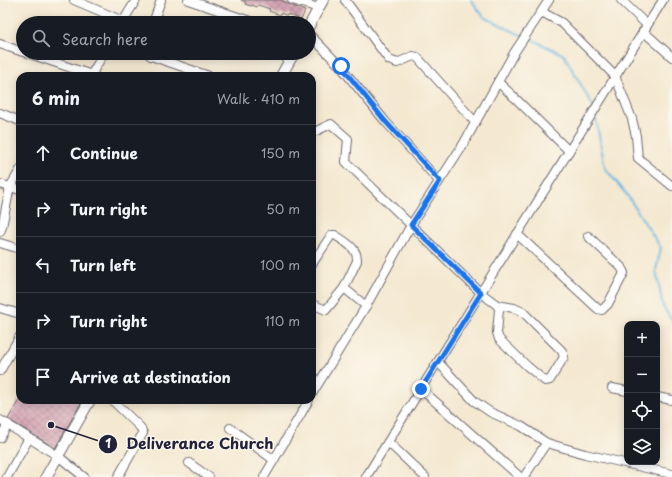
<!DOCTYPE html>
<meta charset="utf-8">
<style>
:root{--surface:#171b24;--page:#242831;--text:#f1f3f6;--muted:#9ea1a6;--line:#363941}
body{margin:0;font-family:"Playpen Sans",sans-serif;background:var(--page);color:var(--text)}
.controls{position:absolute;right:12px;bottom:12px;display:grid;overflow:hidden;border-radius:8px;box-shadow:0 2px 10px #0003}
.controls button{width:36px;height:36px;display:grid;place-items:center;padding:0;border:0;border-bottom:1px solid var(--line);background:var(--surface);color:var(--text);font:20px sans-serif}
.stop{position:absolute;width:12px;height:12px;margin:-9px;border:3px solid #1a73e8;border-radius:50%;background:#fff}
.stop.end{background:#1a73e8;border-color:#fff;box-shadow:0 1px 4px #0008}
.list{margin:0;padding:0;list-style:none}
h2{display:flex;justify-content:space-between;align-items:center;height:52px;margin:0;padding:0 16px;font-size:17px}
h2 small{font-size:13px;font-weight:400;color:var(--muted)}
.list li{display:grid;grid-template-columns:26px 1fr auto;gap:12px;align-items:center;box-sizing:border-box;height:56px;padding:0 16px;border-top:1px solid var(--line)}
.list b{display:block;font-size:15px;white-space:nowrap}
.list em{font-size:13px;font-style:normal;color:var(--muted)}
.icon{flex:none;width:22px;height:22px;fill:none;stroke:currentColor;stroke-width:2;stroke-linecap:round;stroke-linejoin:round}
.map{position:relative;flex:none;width:672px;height:477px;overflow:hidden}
.search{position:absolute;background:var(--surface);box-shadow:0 2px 10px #0003;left:16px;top:16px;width:300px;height:44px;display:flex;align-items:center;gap:10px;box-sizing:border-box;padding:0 14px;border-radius:22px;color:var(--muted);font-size:15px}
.panel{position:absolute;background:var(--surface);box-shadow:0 2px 10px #0003;left:16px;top:72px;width:300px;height:332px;border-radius:12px}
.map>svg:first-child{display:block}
</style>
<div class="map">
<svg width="672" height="477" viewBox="0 0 672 477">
<defs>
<pattern id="building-cross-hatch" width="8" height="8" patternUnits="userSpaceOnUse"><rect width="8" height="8" fill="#d4a4b4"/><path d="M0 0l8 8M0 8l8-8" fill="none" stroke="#ac8594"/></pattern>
</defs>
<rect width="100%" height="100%" fill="#fbf7ec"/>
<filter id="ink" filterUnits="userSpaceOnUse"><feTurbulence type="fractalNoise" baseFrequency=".025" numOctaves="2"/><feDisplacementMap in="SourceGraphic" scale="8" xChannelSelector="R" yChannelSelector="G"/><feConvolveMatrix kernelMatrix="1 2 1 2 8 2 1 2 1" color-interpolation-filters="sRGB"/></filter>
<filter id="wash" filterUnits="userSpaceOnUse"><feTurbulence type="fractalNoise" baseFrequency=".012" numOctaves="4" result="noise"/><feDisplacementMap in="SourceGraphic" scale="16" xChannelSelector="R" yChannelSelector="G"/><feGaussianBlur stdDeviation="0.9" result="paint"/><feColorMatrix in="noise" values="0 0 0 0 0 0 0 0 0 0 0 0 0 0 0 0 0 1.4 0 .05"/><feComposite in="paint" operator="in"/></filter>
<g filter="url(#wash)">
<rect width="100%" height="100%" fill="#f4e8d0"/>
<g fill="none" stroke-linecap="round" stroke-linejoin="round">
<g stroke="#68b6e2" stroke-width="2">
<path d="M471 0 484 17 523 36"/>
<path d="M527 37 564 55 594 108"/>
<path d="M595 114 605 168 627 195 661 248 656 270 663 307 672 320"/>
</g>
</g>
<g id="blocks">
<g fill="url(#building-cross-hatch)">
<path d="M241 0H281L290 5 305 11 301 20 288 14 287 16 281 13 280 15 269 11 270 9 258 5 257 7 252 5 251 6 245 4 246 2Z"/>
<path d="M19 400H83L55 448 8 419Z"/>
</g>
</g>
</g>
<g filter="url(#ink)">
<use href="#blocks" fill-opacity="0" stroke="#6c676f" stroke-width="1"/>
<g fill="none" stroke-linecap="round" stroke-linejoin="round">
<defs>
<g id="minor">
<path d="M74 0 123 21"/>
<path d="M188 0 256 23"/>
<path d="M292 0 319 8"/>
<path d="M345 0 389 60 397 63 413 56 417 57 475 122"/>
<path d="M621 0 647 25"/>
<path d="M542 12 562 23 615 76 632 119 636 136 638 158 672 186"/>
<path d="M122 23 136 0"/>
<path d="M153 23 161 0"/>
<path d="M643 31 672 57"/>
<path d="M309 34 341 67 385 121 439 181"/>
<path d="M0 44 23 52"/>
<path d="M27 53 95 76"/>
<path d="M147 53 151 56 209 76"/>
<path d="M91 75 104 53"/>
<path d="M498 82 514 97 569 151"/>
<path d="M0 113 20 121"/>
<path d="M312 133 331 124 348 139 346 162 481 293 497 305 499 309 497 333 499 339 527 366 545 381 550 380 564 357 562 351 523 312 514 308 497 305"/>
<path d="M0 184 20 190"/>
<path d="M0 232 2 227 10 187 20 170"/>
<path d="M517 234 598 309 602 310 608 304 624 273 621 267 588 236"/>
<path d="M0 243 20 249"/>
<path d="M312 264 330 237 332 235H335C345 242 358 248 357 261L344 288"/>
<path d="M312 304 326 310 344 288 366 306"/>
<path d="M0 308 20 314"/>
<path d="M438 362 474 401 490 412 521 426 547 443 585 454 672 474"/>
<path d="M0 371 20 336"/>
<path d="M612 388 627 391"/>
<path d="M421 389 520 477"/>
<path d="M312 394 366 306 411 225 464 143 514 53 549 0"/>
<path d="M657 397 672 400"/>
<path d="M112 400 140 427 143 433 118 477"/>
<path d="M0 420 58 456 84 477"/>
<path d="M230 428 274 460"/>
<path d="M0 438 8 424"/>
<path d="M388 442 425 477"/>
<path d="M189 463 209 477"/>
<path d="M7 477 29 438"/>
<path d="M264 477 309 400"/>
<path d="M366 477 663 0"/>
<path d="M524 477 543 448 547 443"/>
</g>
<g id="tertiary">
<path d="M309 26 323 0"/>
<path d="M281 76 294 53"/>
<path d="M46 477 90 400"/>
</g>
</defs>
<use href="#minor" stroke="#6c676f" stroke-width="10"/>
<use href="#tertiary" stroke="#6c676f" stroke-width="12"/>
<use href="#minor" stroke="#fff" stroke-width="8"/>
<use href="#tertiary" stroke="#fff" stroke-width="10"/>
</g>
</g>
<g fill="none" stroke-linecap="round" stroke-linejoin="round" filter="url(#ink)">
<path stroke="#1a73e8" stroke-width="5" d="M341 66 385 121 440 181 411 225 481 293 421 389"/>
</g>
<path fill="none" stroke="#22223b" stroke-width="1.5" d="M51 425L108 444"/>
<g fill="#22223b" stroke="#fbf7ec" stroke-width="1.5">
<circle cx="51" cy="425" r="4"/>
<circle cx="108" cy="444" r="10"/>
</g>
<g font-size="12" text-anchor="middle" font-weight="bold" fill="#fff">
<text x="108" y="448">1</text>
</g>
<g font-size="15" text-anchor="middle" font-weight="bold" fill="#22223b" stroke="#fbf7ec" stroke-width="3" stroke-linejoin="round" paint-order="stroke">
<text x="200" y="449">Deliverance Church</text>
</g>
</svg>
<div class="controls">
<button>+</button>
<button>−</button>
<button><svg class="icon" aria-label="locate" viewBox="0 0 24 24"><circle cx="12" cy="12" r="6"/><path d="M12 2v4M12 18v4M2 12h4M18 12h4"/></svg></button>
<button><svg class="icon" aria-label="layers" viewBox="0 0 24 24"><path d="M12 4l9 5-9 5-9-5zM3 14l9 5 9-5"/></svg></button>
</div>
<div class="stop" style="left:341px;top:66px"></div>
<div class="stop end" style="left:421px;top:389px"></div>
<div class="search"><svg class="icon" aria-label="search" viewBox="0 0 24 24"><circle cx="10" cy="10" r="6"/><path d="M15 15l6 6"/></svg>Search here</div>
<section class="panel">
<h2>6 min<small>Walk · 410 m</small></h2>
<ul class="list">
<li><svg class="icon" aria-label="ahead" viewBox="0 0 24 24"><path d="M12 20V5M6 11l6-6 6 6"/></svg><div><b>Continue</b></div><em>150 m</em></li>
<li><svg class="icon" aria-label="right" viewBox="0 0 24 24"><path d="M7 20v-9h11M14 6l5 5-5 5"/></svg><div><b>Turn right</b></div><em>50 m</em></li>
<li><svg class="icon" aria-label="left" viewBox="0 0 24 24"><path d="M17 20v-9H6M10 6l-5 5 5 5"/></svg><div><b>Turn left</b></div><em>100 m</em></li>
<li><svg class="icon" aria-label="right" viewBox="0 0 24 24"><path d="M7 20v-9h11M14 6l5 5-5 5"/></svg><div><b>Turn right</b></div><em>110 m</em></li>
<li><svg class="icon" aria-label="arrive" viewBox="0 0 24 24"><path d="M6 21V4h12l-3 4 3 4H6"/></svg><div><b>Arrive at destination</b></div></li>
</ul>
</section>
</div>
